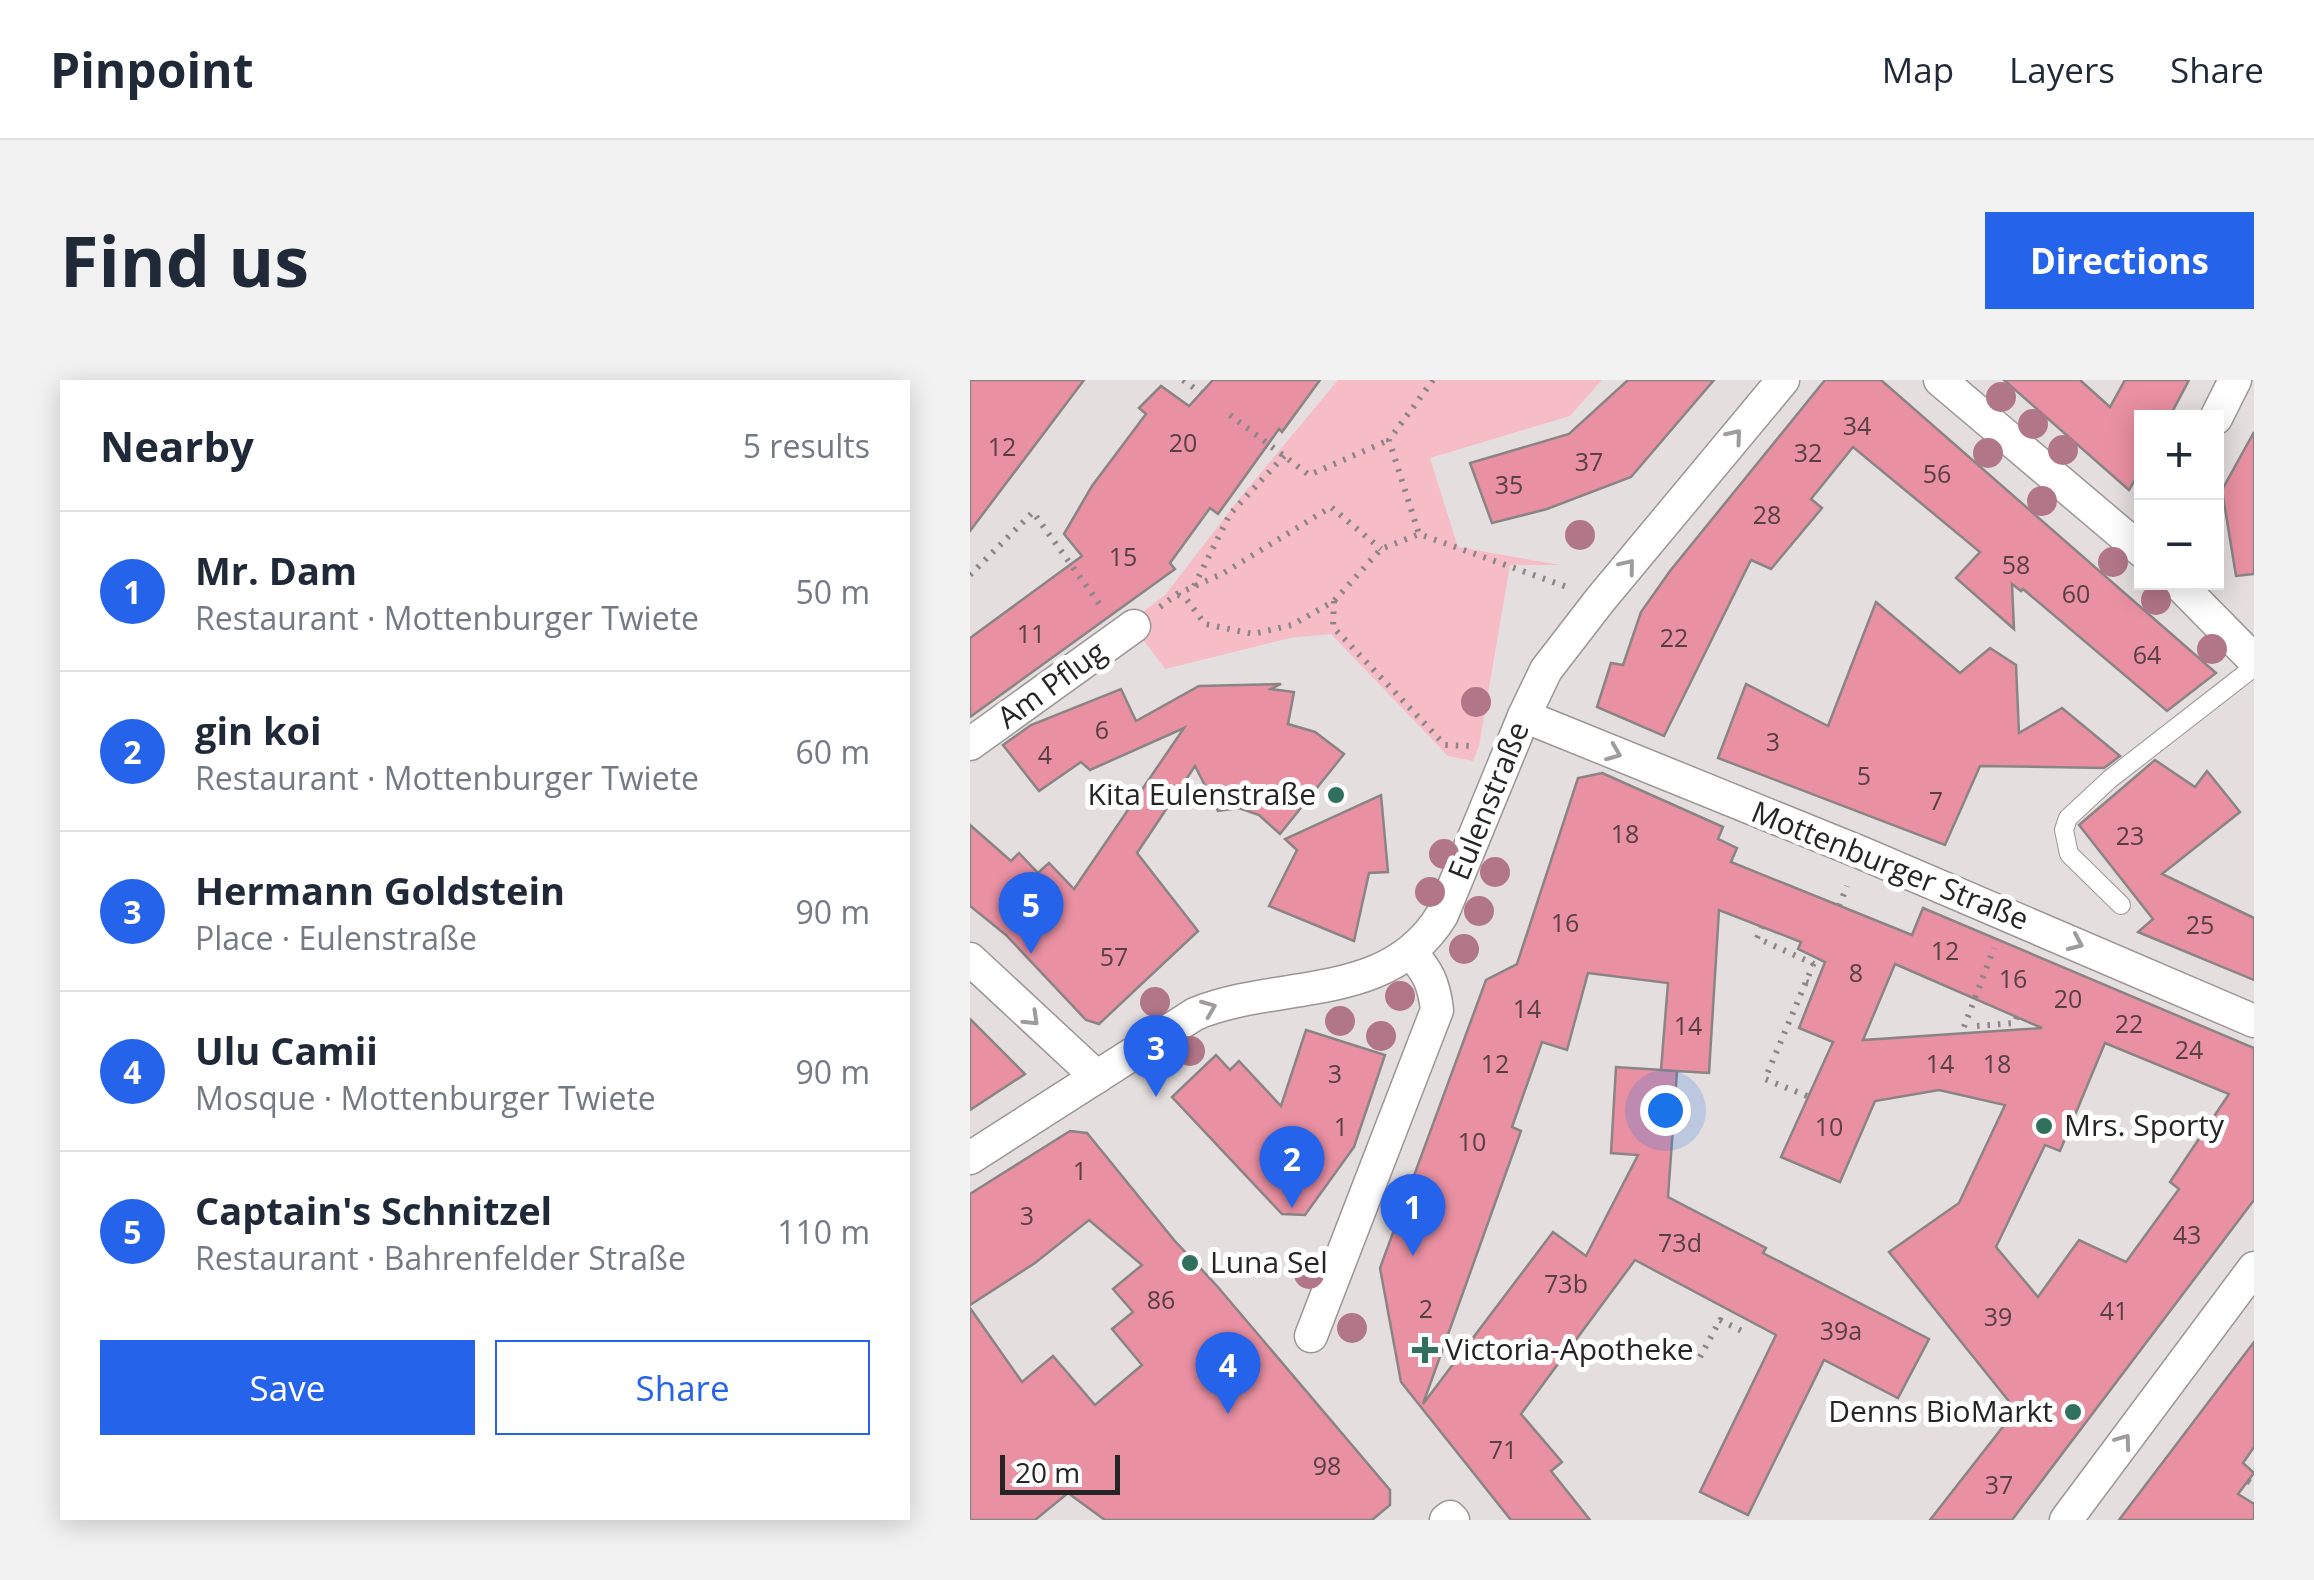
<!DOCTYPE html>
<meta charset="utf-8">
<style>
:root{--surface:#fff;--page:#f2f2f3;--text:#1f2937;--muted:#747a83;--line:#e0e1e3;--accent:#2563eb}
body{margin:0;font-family:"Open Sans",sans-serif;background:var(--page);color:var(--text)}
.controls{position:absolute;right:30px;top:30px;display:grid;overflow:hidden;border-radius:0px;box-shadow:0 5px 25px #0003}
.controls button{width:90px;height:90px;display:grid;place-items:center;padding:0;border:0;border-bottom:2px solid var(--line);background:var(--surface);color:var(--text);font:50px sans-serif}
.scale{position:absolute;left:30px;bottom:25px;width:120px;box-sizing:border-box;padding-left:10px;border:5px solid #272425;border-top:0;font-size:28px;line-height:35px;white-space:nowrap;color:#272425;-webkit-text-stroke:8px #fff;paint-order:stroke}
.you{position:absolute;left:695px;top:730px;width:35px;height:35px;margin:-25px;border:8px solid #fff;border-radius:50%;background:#1a73e8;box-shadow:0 0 0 15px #1a73e833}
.badge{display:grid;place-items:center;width:65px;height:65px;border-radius:50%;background:var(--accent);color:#fff;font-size:32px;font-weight:700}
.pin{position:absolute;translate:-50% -82px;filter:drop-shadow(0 2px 5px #0008)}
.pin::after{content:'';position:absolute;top:52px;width:35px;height:30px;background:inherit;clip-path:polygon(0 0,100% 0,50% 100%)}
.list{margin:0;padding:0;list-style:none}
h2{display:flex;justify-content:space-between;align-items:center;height:130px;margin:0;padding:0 40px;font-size:42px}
h2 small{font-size:32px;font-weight:400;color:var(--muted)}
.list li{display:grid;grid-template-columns:65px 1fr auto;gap:30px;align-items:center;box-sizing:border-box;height:160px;padding:0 40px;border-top:2px solid var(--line)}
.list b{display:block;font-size:38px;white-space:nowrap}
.list p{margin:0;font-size:32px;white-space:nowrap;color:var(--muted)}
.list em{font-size:32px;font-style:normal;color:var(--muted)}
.actions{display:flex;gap:20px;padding:30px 40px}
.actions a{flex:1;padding:22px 0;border:2px solid var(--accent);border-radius:0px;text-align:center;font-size:35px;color:var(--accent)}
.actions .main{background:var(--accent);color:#fff}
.map{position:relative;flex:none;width:1284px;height:1140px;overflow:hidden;border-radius:0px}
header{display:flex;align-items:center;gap:60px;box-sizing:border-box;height:140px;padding:0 50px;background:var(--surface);border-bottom:2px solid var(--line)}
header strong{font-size:48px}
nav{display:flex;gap:55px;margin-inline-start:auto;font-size:35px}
.intro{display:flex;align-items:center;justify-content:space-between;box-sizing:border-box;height:240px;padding:0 60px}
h1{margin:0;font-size:70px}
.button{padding:25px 45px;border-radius:0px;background:var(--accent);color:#fff;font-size:35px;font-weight:700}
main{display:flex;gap:60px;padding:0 60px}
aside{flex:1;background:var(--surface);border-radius:0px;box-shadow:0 5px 25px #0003}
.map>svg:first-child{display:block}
</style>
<header>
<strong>Pinpoint</strong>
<nav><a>Map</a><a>Layers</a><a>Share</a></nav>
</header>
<div class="intro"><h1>Find us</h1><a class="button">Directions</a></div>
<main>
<aside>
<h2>Nearby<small>5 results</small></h2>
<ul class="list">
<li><span class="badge">1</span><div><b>Mr. Dam</b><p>Restaurant · Mottenburger Twiete</p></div><em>50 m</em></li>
<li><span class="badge">2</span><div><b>gin koi</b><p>Restaurant · Mottenburger Twiete</p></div><em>60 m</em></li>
<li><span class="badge">3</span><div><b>Hermann Goldstein</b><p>Place · Eulenstraße</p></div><em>90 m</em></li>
<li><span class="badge">4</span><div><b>Ulu Camii</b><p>Mosque · Mottenburger Twiete</p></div><em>90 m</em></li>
<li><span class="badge">5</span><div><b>Captain's Schnitzel</b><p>Restaurant · Bahrenfelder Straße</p></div><em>110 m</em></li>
</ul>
<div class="actions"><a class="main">Save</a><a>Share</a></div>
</aside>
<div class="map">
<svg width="1284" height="1140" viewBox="0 0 1284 1140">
<rect width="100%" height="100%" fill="#e5dedf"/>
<path fill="#f7bdc7" d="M368 0H632L600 36 460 78 488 167 590 185H540L509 366 503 381 478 376 361 254 320 258 195 289 160 242 195 215 269 119Z"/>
<g fill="#e990a2" stroke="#8a8485" stroke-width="2.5" fill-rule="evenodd">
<path d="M0 0H114L0 151Z"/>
<path d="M243 0H350L312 52 309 49 248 134 240 128 200 183 205 189 0 337V258L112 176 94 154 122 106 176 34 169 28 191 6 219 26Z"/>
<path d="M658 0H744L661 97 577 129 522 143 500 83 599 54Z"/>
<path d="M855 0H911L1246 293 1197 331 1053 209 1051 211 1042 204 1044 249 986 198 1010 172 883 67 841 119 852 128 801 189 781 180 694 356 627 327 641 283 653 285 671 232 700 191Z"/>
<path d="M1034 0H1110L1140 27 1155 0H1219L1199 38H1172V88L1159 110Z"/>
<path d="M1284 52V194L1266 196 1252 110Z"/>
<path d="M906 222 990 293 1020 268 1046 285 1049 353 1092 328 1150 376 1134 388 1010 386 975 465 748 378 776 304 858 346Z"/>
<path d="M311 304 301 309 324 312 318 344 345 352 374 374 310 454 289 435 269 428 248 431 225 386 167 473 228 551 129 644 116 640 36 555 0 526V445L41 481 49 473 68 493 79 483 104 509 214 348 120 390 111 382 69 411 33 365 61 345 151 309 166 341 229 306Z"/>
<path d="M1185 380 1225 407 1237 391 1270 432 1192 494 1284 538V600L1168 552 1183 539 1109 445Z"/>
<path d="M632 393 753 447 748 459 767 468 761 482 942 555 953 528 1284 668V820L1042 1140H960L1046 1030 919 872 989 823 1035 725 969 710 905 721 870 802 811 777 863 662 829 648 855 582 828 569 831 562 749 530 739 693 691 690 698 603 618 593 597 670 572 662 542 747 551 751 453 1024 583 852 616 876 668 775 641 773 646 687 707 691 698 817 796 868 793 873 959 959 928 1018 854 980 778 1135 730 1112 806 955 665 880 551 1034 592 1082 581 1091 620 1140H541L431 1002 410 888 516 600 547 584 608 398ZM925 584 1072 648 893 660ZM1135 663 1259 714 1200 802 1209 809 1156 882 1109 860 1068 917 1026 867 1075 765 1090 771Z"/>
<path d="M411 415 418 492 399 493 384 561 299 526 327 470 315 459Z"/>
<path d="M0 639 55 694 0 730Z"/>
<path d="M336 650 415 675 384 767 335 835 312 834 202 717 246 675 260 690 269 681 311 726Z"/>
<path d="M100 751 117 753 204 860 247 906 420 1110V1125L402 1140H135L98 1113 65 1140H0V928L52 1002 83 976 125 1025 172 985 142 949 163 932 143 909 172 885 119 840 65 883 0 925V814Z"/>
<path d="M1284 962V1067L1273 1083 1284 1093 1268 1114 1284 1124V1140H1149Z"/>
</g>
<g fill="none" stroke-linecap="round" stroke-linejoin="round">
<defs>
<path id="lane" d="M1151 525 1099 474 1094 450 1098 438 1140 399 1284 287"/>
<g id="street">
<path d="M970 0 1172 171"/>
<path d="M1246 38 1265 0"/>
<path d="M1207 202 1284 280"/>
<path d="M554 336 892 473 1284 641"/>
<path d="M0 364 164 246"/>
<path d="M0 579 127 697"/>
<path d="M0 778 225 634C310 599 418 624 472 535L554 336 576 290 630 220 813 0"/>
<path d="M341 956 467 630C464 604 458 591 440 572"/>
<path d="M476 1140 480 1137 483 1140"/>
<path d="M1096 1140 1284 888"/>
</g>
</defs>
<use href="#lane" stroke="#9c9596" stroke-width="20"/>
<use href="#street" stroke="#9c9596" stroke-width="35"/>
<g stroke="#8b8687" stroke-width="6" stroke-dasharray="2.5 8" stroke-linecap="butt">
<path d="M213 0 231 13"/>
<path d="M463 0 419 60 449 154 597 207"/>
<path d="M260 35 339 95 419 60"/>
<path d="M0 195 63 132 133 229"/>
<path d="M224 206 260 134 315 75"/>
<path d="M208 215 217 220 235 244 283 254 322 245 364 221 411 169 449 154"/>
<path d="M364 221 363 247 475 365 503 366"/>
<path d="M190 227 207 214 252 194 361 127 411 169"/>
<path d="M869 526 877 506"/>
<path d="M792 546 787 558 844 584"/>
<path d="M836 602 846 605"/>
<path d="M1007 646 1045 643 1048 633"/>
<path d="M994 647 1024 568"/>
<path d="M837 716 795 699 846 578"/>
<path d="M730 977 750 940 772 951"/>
<path d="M1278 1101 1284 1105"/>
</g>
<use href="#lane" stroke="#fff" stroke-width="18"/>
<use href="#street" stroke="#fff" stroke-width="32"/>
</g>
<g fill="#b27689">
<circle cx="1031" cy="17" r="15"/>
<circle cx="1063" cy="44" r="15"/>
<circle cx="1093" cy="70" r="15"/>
<circle cx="1018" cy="73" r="15"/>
<circle cx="1072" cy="121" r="15"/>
<circle cx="610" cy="155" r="15"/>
<circle cx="1143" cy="182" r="15"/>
<circle cx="1186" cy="220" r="15"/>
<circle cx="1242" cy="269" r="15"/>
<circle cx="506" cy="322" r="15"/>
<circle cx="474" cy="474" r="15"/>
<circle cx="525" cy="492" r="15"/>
<circle cx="460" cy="512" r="15"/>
<circle cx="509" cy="531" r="15"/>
<circle cx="494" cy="569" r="15"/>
<circle cx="430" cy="616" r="15"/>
<circle cx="185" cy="622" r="15"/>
<circle cx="370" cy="641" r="15"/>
<circle cx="411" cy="656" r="15"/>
<circle cx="220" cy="671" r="15"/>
<circle cx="339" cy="894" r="15"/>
<circle cx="382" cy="948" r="15"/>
</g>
<defs><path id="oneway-chevron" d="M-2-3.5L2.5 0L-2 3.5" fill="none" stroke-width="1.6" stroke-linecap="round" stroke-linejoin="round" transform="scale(2.5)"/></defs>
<g stroke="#9e9c9d">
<use href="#oneway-chevron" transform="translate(765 56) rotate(-50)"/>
<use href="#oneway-chevron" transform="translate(658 186) rotate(-51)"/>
<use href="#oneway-chevron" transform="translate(644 373) rotate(22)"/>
<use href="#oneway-chevron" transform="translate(1106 563) rotate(24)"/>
<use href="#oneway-chevron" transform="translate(239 628) rotate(-22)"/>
<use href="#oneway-chevron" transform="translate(62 639) rotate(44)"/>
<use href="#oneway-chevron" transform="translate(1154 1061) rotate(-54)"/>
</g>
<g fill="#31705d" stroke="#fff" stroke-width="4">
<circle cx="366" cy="415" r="10"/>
<circle cx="1074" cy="746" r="10"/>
<circle cx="220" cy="883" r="10"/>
<path d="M450 955h10v10h10v10h-10v10h-10v-10h-10v-10h10z"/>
<circle cx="1103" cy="1032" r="10"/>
</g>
<g text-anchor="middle" stroke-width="10" stroke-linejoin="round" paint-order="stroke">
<g font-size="25" fill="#583f44">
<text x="887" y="55">34</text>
<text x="213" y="72">20</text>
<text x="32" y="76">12</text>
<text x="838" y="82">32</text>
<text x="619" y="91">37</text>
<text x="967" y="103">56</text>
<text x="539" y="114">35</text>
<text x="797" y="144">28</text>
<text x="153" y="186">15</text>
<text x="1046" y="194">58</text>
<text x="1106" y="223">60</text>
<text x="61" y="263">11</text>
<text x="704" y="267">22</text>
<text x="1177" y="284">64</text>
<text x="132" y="359">6</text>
<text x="803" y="371">3</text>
<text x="75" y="384">4</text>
<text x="894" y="405">5</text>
<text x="966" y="430">7</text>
<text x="655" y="463">18</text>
<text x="1160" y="465">23</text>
<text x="595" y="552">16</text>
<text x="1230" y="554">25</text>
<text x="975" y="580">12</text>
<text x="144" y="586">57</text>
<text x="886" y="602">8</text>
<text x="1043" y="608">16</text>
<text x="1098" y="628">20</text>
<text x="557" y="638">14</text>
<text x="1159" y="653">22</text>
<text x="718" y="655">14</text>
<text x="1219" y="679">24</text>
<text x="525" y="693">12</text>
<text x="970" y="693">14</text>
<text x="1027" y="693">18</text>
<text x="365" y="703">3</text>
<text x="371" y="756">1</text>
<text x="859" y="756">10</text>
<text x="502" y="771">10</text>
<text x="110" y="800">1</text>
<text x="57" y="845">3</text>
<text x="1217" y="864">43</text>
<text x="710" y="872">73d</text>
<text x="596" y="913">73b</text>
<text x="191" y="929">86</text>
<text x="456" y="938">2</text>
<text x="1144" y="940">41</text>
<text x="1028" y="946">39</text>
<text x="871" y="960">39a</text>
<text x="533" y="1079">71</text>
<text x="357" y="1095">98</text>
<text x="1029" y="1114">37</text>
</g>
<g font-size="30" fill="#272425" stroke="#fff">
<text transform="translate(82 305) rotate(-36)" y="10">Am Pflug</text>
<text transform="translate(519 421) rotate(-68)" y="10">Eulenstraße</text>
<text transform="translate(920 486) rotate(22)" y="10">Mottenburger Straße</text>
</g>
<g font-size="30" fill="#272425" stroke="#fff" text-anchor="start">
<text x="346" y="425" text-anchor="end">Kita Eulenstraße</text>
<text x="1094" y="756">Mrs. Sporty</text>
<text x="240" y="893">Luna Sel</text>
<text x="475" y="980">Victoria-Apotheke</text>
<text x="1083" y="1042" text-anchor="end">Denns BioMarkt</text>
</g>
</g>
</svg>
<div class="controls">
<button>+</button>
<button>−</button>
</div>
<div class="scale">20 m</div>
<div class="you"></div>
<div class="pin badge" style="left:443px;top:876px">1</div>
<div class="pin badge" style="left:322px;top:828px">2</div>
<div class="pin badge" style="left:186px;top:717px">3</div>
<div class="pin badge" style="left:258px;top:1034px">4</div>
<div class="pin badge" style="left:61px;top:574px">5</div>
</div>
</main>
